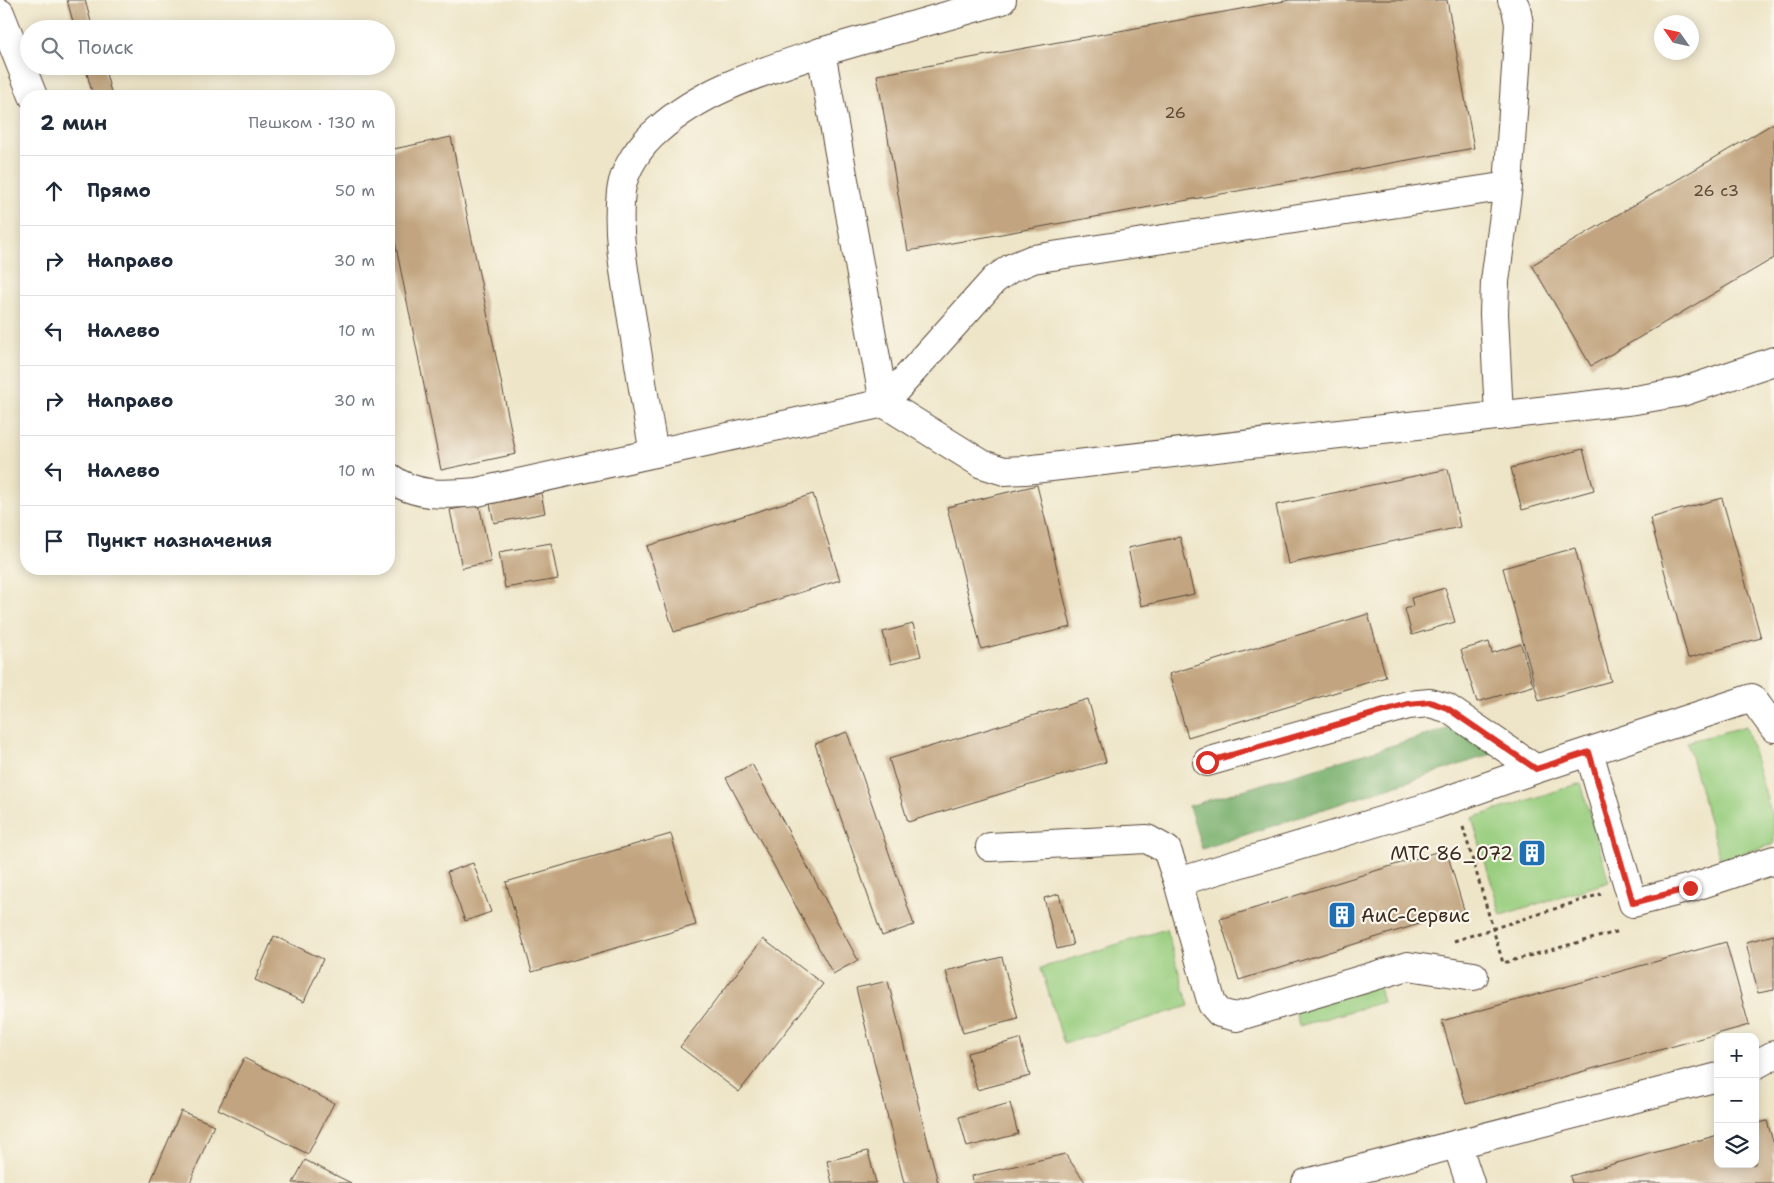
<!DOCTYPE html>
<html lang="ru">
<meta charset="utf-8">
<style>
:root{--surface:#fff;--page:#f6f6f7;--text:#1f2937;--muted:#747a83;--line:#e0e1e3}
body{margin:0;font-family:"Shantell Sans",sans-serif;background:var(--page);color:var(--text)}
.controls{position:absolute;right:15px;bottom:15px;display:grid;overflow:hidden;border-radius:10px;box-shadow:0 2px 12px #0003}
.controls button{width:45px;height:45px;display:grid;place-items:center;padding:0;border:0;border-bottom:1px solid var(--line);background:var(--surface);color:var(--text);font:25px sans-serif}
.compass{position:absolute;left:1654px;top:15px;width:45px;height:45px;border-radius:50%;background:var(--surface);box-shadow:0 2px 12px #0003;rotate:304deg}
.stop{position:absolute;width:15px;height:15px;margin:-11px;border:4px solid #d93025;border-radius:50%;background:#fff}
.stop.end{background:#d93025;border-color:#fff;box-shadow:0 1px 5px #0008}
.list{margin:0;padding:0;list-style:none}
h2{display:flex;justify-content:space-between;align-items:center;height:65px;margin:0;padding:0 20px;font-size:21px}
h2 small{font-size:16px;font-weight:400;color:var(--muted)}
.list li{display:grid;grid-template-columns:32px 1fr auto;gap:15px;align-items:center;box-sizing:border-box;height:70px;padding:0 20px;border-top:1px solid var(--line)}
.list b{display:block;font-size:19px;white-space:nowrap}
.list em{font-size:16px;font-style:normal;color:var(--muted)}
.icon{flex:none;width:28px;height:28px;fill:none;stroke:currentColor;stroke-width:2;stroke-linecap:round;stroke-linejoin:round}
.map{position:relative;flex:none;width:1774px;height:1183px;overflow:hidden}
.search{position:absolute;background:var(--surface);box-shadow:0 2px 12px #0003;left:20px;top:20px;width:375px;height:55px;display:flex;align-items:center;gap:12px;box-sizing:border-box;padding:0 18px;border-radius:28px;color:var(--muted);font-size:19px}
.panel{position:absolute;background:var(--surface);box-shadow:0 2px 12px #0003;left:20px;top:90px;width:375px;height:485px;border-radius:20px}
.map>svg:first-child{display:block}
</style>
<div class="map">
<svg width="1774" height="1183" viewBox="0 0 1774 1183">
<rect width="100%" height="100%" fill="#fbf7ec"/>
<filter id="ink" filterUnits="userSpaceOnUse"><feTurbulence type="fractalNoise" baseFrequency=".02" numOctaves="2"/><feDisplacementMap in="SourceGraphic" scale="10" xChannelSelector="R" yChannelSelector="G"/><feConvolveMatrix kernelMatrix="1 2 1 2 8 2 1 2 1" color-interpolation-filters="sRGB"/></filter>
<filter id="wash" filterUnits="userSpaceOnUse"><feTurbulence type="fractalNoise" baseFrequency=".0096" numOctaves="4" result="noise"/><feDisplacementMap in="SourceGraphic" scale="20" xChannelSelector="R" yChannelSelector="G"/><feGaussianBlur stdDeviation="1.12" result="paint"/><feColorMatrix in="noise" values="0 0 0 0 0 0 0 0 0 0 0 0 0 0 0 0 0 1.4 0 .05"/><feComposite in="paint" operator="in"/></filter>
<g filter="url(#wash)">
<rect width="100%" height="100%" fill="#eee5c8"/>
<g fill="#99ce7f" stroke="#6a7c4e">
<path d="M1746 726 1774 824V844L1720 860 1687 742Z"/>
<path d="M1581 783 1609 882 1501 915 1472 818Z"/>
<path d="M1166 929 1189 1006 1064 1044 1041 968Z"/>
<path d="M1378 984 1383 1002 1299 1026 1294 1008Z"/>
</g>
<path fill="#7ab16e" stroke="#5a6e46" d="M1454 727 1495 753 1202 849 1189 806Z"/>
<g id="blocks">
<g fill="#c2a580">
<path d="M67 0H85L93 29H75Z"/>
<path d="M1290 0H1447L1474 148 908 251 877 75Z"/>
<path d="M85 66H104L112 96H93Z"/>
<path d="M1774 123V258L1591 366 1532 265Z"/>
<path d="M451 137 516 454 441 470 389 212V150Z"/>
<path d="M1583 449 1594 490 1522 510 1511 468Z"/>
<path d="M1448 469 1460 527 1288 564 1276 505Z"/>
<path d="M1037 485 1071 627 981 649 947 507Z"/>
<path d="M541 493 545 513 494 523 490 504Z"/>
<path d="M813 494 840 580 674 632 647 546Z"/>
<path d="M1722 498 1761 638 1688 658 1650 518Z"/>
<path d="M479 504 491 562 462 568 450 510Z"/>
<path d="M1180 537 1194 594 1141 606 1128 548Z"/>
<path d="M551 543 558 579 505 588 499 552Z"/>
<path d="M1575 548 1611 681 1539 701 1503 568Z"/>
<path d="M1445 588 1455 622 1412 635 1405 609 1413 606 1411 598Z"/>
<path d="M1368 614 1386 677 1188 737 1169 674Z"/>
<path d="M913 624 921 656 891 664 883 632Z"/>
<path d="M1489 642 1492 653 1521 644 1533 686 1477 702 1461 650Z"/>
<path d="M1088 699 1106 762 908 822 889 759Z"/>
<path d="M847 732 914 925 882 936 815 744Z"/>
<path d="M752 764 858 960 833 974 726 778Z"/>
<path d="M671 834 696 925 532 972 506 882Z"/>
<path d="M1534 841 1540 862 1531 864 1525 844Z"/>
<path d="M1446 849 1464 910 1239 980 1220 919Z"/>
<path d="M473 863 491 912 465 921 447 872Z"/>
<path d="M1059 894 1073 945 1057 949 1044 898Z"/>
<path d="M1774 935V990L1758 993 1746 942Z"/>
<path d="M274 936 323 959 304 1002 255 980Z"/>
<path d="M763 939 823 984 739 1092 680 1047Z"/>
<path d="M1726 942 1749 1025 1466 1104 1442 1021Z"/>
<path d="M1002 957 1018 1019 963 1033 946 971Z"/>
<path d="M888 981 938 1183H904L856 988Z"/>
<path d="M1020 1039 1030 1076 977 1090 967 1053Z"/>
<path d="M244 1058 334 1103 308 1154 218 1109Z"/>
<path d="M1010 1103 1018 1134 967 1147 959 1117Z"/>
<path d="M181 1111 214 1125 190 1183H150Z"/>
<path d="M1767 1121 1774 1145V1183H1572L1570 1176 1718 1135V1164H1755V1124Z"/>
<path d="M868 1151 876 1183H832L827 1161Z"/>
<path d="M1065 1154 1086 1183H973L972 1176Z"/>
<path d="M305 1160 351 1183H293Z"/>
</g>
</g>
</g>
<g filter="url(#ink)">
<use href="#blocks" fill-opacity="0" stroke="#564638" stroke-width="1"/>
<g fill="none" stroke-linecap="round" stroke-linejoin="round">
<defs>
<g id="minor">
<path d="M1002 0 821 52 884 403 982 464 1004 471 1025 470 1635 400 1682 392 1774 361"/>
<path d="M0 13 33 96"/>
<path d="M1499 416 1494 314 1495 281 1508 186 1519 24 1516 8 1512 0"/>
<path d="M654 453C646 409 639 364 632 319 625 277 616 234 621 191 624 168 641 144 658 130 703 89 765 71 821 52"/>
<path d="M389 477C415 497 445 495 477 492L884 403 994 280 1011 268 1033 259 1508 186"/>
<path d="M1589 752 1633 903 1690 888 1774 860"/>
<path d="M1207 762 1408 705 1430 703 1447 708 1536 769"/>
<path d="M990 847 1147 839 1167 850 1178 882 1212 1004 1220 1013 1236 1017 1408 966 1474 976"/>
<path d="M1178 882 1434 805 1536 769 1752 698 1774 728"/>
<path d="M1755 1065 1774 1055"/>
<path d="M1457 1144 1470 1183"/>
<path d="M1306 1183 1718 1077"/>
</g>
</defs>
<use href="#minor" stroke="#564638" stroke-width="30"/>
<g stroke="#564638" stroke-width="3" stroke-dasharray="4 4" stroke-linecap="butt">
<path d="M1463 827 1503 963 1620 931"/>
<path d="M1454 941 1601 894"/>
</g>
<use href="#minor" stroke="#fff" stroke-width="28"/>
</g>
</g>
<g fill="none" stroke-linecap="round" stroke-linejoin="round" filter="url(#ink)">
<path stroke="#d93025" stroke-width="6" d="M1207 762 1408 704 1430 702 1447 708 1536 769 1589 752 1633 903 1690 888"/>
</g>
<defs>
<symbol id="building-square" viewBox="-11 -11 22 22"><rect x="-9" y="-9" width="18" height="18" rx="4" fill="#1f6fb2" stroke="#fbf7ec"/><path d="M-4-6H4V6H1V3H-1V6H-4ZM-2.5-4.3h1.7v1.8h-1.7ZM.8-4.3h1.7v1.8H.8ZM-2.5-1h1.7V.8h-1.7ZM.8-1h1.7V.8H.8Z" fill="#fff"/></symbol>
</defs>
<g fill-rule="evenodd">
<use href="#building-square" x="1516" y="837" width="32" height="32"/>
<use href="#building-square" x="1326" y="899" width="32" height="32"/>
</g>
<g text-anchor="middle" stroke-width="4.5" stroke-linejoin="round" paint-order="stroke">
<g font-size="16" fill="#5d4936">
<text x="1175" y="118">26</text>
<text x="1716" y="196">26 с3</text>
</g>
<g font-size="19" fill="#3b2a1e" stroke="#fbf7ec" text-anchor="end">
<text x="1513" y="860">МТС 86_072</text>
<text x="1361" y="922" text-anchor="start">АиС-Сервис</text>
</g>
</g>
</svg>
<div class="controls">
<button>+</button>
<button>−</button>
<button><svg class="icon" aria-label="layers" viewBox="0 0 24 24"><path d="M12 4l9 5-9 5-9-5zM3 14l9 5 9-5"/></svg></button>
</div>
<svg class="compass" viewBox="-18 -18 36 36"><path d="M0-13l5 13h-10z" fill="#e53935"/><path d="M0 13l5-13h-10z" fill="#747a83"/></svg>
<div class="stop" style="left:1207px;top:762px"></div>
<div class="stop end" style="left:1690px;top:888px"></div>
<div class="search"><svg class="icon" aria-label="search" viewBox="0 0 24 24"><circle cx="10" cy="10" r="6"/><path d="M15 15l6 6"/></svg>Поиск</div>
<section class="panel">
<h2>2 мин<small>Пешком · 130 m</small></h2>
<ul class="list">
<li><svg class="icon" aria-label="ahead" viewBox="0 0 24 24"><path d="M12 20V5M6 11l6-6 6 6"/></svg><div><b>Прямо</b></div><em>50 m</em></li>
<li><svg class="icon" aria-label="right" viewBox="0 0 24 24"><path d="M7 20v-9h11M14 6l5 5-5 5"/></svg><div><b>Направо</b></div><em>30 m</em></li>
<li><svg class="icon" aria-label="left" viewBox="0 0 24 24"><path d="M17 20v-9H6M10 6l-5 5 5 5"/></svg><div><b>Налево</b></div><em>10 m</em></li>
<li><svg class="icon" aria-label="right" viewBox="0 0 24 24"><path d="M7 20v-9h11M14 6l5 5-5 5"/></svg><div><b>Направо</b></div><em>30 m</em></li>
<li><svg class="icon" aria-label="left" viewBox="0 0 24 24"><path d="M17 20v-9H6M10 6l-5 5 5 5"/></svg><div><b>Налево</b></div><em>10 m</em></li>
<li><svg class="icon" aria-label="arrive" viewBox="0 0 24 24"><path d="M6 21V4h12l-3 4 3 4H6"/></svg><div><b>Пункт назначения</b></div></li>
</ul>
</section>
</div>
